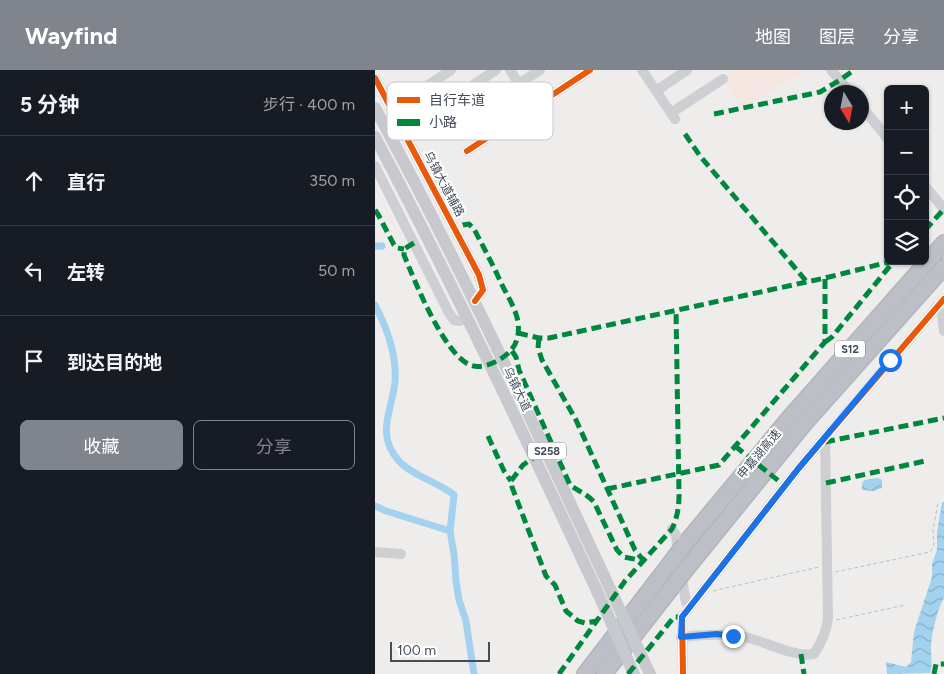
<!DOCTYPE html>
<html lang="zh">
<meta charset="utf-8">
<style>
:root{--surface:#171b24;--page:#242831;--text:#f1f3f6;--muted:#9ea1a6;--line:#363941;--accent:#80848d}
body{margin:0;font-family:Figtree,"Noto Sans SC",sans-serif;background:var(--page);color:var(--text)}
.controls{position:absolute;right:15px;top:15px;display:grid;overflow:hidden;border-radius:8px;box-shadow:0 1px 4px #0004}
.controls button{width:45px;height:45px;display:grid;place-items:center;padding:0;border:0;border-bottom:1px solid var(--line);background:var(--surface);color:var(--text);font:25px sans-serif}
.compass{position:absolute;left:449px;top:15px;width:45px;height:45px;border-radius:50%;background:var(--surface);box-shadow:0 1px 4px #0004;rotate:170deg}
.scale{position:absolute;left:15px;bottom:12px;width:100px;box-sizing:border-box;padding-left:5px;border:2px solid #444c5a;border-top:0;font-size:14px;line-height:18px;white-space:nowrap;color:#444c5a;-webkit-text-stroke:4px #fff;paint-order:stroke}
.stop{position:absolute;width:15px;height:15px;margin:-11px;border:4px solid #1a73e8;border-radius:50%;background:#fff}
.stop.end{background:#1a73e8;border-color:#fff;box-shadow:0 1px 5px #0008}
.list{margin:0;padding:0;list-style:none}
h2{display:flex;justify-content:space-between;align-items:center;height:65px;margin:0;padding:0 20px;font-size:21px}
h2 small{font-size:16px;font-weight:400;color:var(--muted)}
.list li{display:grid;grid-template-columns:32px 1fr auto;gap:15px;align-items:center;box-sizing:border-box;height:90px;padding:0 20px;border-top:1px solid var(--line)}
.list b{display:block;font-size:19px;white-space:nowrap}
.list em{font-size:16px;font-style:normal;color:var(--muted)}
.actions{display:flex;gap:10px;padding:15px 20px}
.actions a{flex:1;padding:11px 0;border:1px solid var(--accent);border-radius:8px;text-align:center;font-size:18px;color:var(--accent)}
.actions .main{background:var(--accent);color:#fff}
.icon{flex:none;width:28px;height:28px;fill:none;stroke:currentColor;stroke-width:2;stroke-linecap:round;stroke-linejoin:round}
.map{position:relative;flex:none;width:569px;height:604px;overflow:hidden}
header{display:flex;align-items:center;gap:30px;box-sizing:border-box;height:70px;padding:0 25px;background:var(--accent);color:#fff}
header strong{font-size:24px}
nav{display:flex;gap:28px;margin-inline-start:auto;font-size:18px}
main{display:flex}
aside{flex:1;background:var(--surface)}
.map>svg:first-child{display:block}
</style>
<header>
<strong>Wayfind</strong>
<nav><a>地图</a><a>图层</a><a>分享</a></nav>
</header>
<main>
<aside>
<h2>5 分钟<small>步行 · 400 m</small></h2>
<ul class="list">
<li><svg class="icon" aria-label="ahead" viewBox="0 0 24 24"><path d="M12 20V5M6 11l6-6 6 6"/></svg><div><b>直行</b></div><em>350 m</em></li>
<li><svg class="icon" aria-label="left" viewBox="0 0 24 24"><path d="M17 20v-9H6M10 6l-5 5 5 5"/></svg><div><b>左转</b></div><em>50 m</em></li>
<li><svg class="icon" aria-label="arrive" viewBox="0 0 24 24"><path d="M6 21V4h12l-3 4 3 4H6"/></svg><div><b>到达目的地</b></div></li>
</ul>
<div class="actions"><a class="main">收藏</a><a>分享</a></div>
</aside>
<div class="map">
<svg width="569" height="604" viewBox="0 0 569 604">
<defs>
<pattern id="water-waves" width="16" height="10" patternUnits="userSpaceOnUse" patternTransform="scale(1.25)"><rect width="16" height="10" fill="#a2d2ed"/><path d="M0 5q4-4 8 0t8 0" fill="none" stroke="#86adc3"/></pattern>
</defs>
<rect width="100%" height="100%" fill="#eeedec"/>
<path fill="#f5e6e2" d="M358 0H431L367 39 348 9Z"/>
<g fill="url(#water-waves)">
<path d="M503 408 507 410V418L498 421 487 420V414L489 410Z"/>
<path d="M567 432H569V528C562 540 556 566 556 579 556 588 558 594 555 603L512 604 511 592 531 597 536 592 539 562 557 507V494L562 480V462Z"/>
</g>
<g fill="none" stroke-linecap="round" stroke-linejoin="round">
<g stroke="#a2d2ed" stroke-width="7">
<path d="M0 176H7"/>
<path d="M0 235C12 258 22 285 20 312 17 341 0 365 24 391 36 405 63 412 79 425L75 461 79 484 81 511 84 530 91 551 99 604"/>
<path d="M0 436 11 441 75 461"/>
</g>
<defs>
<g id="highway">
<path d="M309 475 416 346 569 173"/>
<path d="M312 498 429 354 569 197"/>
<path d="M210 604 294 495"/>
<path d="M229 604 298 516"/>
</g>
</defs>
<use href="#highway" stroke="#b2b5bc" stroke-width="18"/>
<g stroke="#b8c3c2" stroke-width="1" stroke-dasharray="4 2.5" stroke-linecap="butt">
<path d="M460 502 555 482 559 475 558 460 563 433"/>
<path d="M338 521 444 497"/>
<path d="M461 550 530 535"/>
</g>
<g stroke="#cdcfd2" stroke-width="10">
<path d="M76 0 49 18 63 38 121 0"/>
<path d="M135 0 159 37"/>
<path d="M267 0 300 49"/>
<path d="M456 0 475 22"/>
<path d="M0 8 104 205 108 220 100 231"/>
<path d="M281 21 312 0"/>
<path d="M487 37 513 69"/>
<path d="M296 43 348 9"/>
<path d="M76 58 165 0"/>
<path d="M92 81 215 0"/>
<path d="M0 96 74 243 79 250 84 251 92 248"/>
<path d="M550 116 569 139"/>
<path d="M561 237 567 245 569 261"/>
<path d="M297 459 301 465 303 485"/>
<path d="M0 482 26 484"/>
<path d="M306 504 311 532 314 537"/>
<path d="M306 567C329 565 351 563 374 568 393 573 419 587 439 584 446 573 452 560 453 548L450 367"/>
<path d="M308 604 307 547 423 399 569 229"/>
</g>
<g stroke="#c7c9ce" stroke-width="12">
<path d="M0 38C86 196 161 360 237 523"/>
<path d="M0 67C81 220 155 377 228 534"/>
</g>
<use href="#highway" stroke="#bcbfc6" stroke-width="15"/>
<defs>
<g id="highway-bridge">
<path d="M294 495 309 475"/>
<path d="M298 516 312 498"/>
</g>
</defs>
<use href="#highway-bridge" stroke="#b2b5bc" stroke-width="18" stroke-linecap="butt"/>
<g stroke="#c7c9ce" stroke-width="12">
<path d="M237 523 275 604"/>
<path d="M228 534 259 604"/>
</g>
<use href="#highway-bridge" stroke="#bcbfc6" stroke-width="15"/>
<g stroke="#00873e" stroke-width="5" stroke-dasharray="10 5" stroke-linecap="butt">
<path d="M339 44 445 22 465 10 479 0"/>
<path d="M310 64 325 86 432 212"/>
<path d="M0 140 4 146 19 175 22 178 29 179"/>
<path d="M550 160 569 139"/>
<path d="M39 173 29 179V185C40 212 69 284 95 295 105 299 118 294 127 288 140 279 145 269 143 252 141 240 134 228 128 217 119 197 109 178 99 159L94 154 88 155 80 159"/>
<path d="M143 263 164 268H174L450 208 518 191"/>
<path d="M164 268 163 278 167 290 201 350 260 480 269 491"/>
<path d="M450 272 457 267 519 191"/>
<path d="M137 281 141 287 144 300 195 415C203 421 212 424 219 432L242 480 249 487 269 491"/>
<path d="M113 366 129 401 136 411"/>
<path d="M450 372 569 348"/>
<path d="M177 375 148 395 136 411 137 417 171 506 180 515 191 541 203 551 210 553 222 551"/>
<path d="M360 376 410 416"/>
<path d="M451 413 550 391"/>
<path d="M232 419 344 395 450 272V208"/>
<path d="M426 584 429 604"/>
<path d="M184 604 250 511 297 459C302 448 304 438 304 425L301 240"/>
<path d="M253 604 299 547H307"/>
<path d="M559 604 561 594H569"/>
</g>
<defs>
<g id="cycleway">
<path d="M0 8 104 205 108 220 100 231"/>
<path d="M92 81 215 0"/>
<path d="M308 604 307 547 423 399 569 229"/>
</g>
</defs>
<use href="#cycleway" stroke="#fff" stroke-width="9"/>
<use href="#cycleway" stroke="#e8590c" stroke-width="6"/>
</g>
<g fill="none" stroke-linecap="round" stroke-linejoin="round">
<path stroke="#1a73e8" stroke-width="6" d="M358 566 342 564 306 567 307 547 423 399 515 290"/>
</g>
<g text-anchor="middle" stroke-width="4" stroke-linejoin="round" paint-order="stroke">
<g fill="#fff" stroke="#7c828c" stroke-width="1">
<rect x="460" y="270.5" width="30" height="17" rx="4"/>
<rect x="153" y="372.5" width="38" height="17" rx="4"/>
</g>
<g font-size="11" font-weight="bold" fill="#444c5a">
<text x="475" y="283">S12</text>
<text x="172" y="385">S258</text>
</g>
<g font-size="12" fill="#444c5a" stroke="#fff">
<text transform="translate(69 114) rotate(62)" y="4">乌镇大道辅路</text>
<text transform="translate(142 319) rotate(64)" y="4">乌镇大道</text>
<text transform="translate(384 384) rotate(-50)" y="4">申嘉湖高速</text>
</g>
</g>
<rect x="12" y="12" width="166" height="58" rx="8" fill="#fff" stroke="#c7c9ce" stroke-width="1"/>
<rect x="22" y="27" width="23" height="6" fill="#e8590c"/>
<rect x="22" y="49" width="23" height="7" fill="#00873e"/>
<g font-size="14" fill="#444c5a">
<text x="54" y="35">自行车道</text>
<text x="54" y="57">小路</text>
</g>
</svg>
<div class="controls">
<button>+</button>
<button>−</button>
<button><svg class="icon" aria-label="locate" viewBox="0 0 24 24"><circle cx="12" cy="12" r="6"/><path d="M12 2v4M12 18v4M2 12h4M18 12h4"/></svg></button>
<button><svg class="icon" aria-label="layers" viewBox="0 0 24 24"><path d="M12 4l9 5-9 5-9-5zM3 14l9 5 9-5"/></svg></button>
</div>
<svg class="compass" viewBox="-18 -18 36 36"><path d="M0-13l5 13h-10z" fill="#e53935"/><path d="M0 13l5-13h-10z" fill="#9ea1a6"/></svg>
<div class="scale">100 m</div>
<div class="stop" style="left:515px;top:290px"></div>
<div class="stop end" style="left:358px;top:566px"></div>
</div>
</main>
